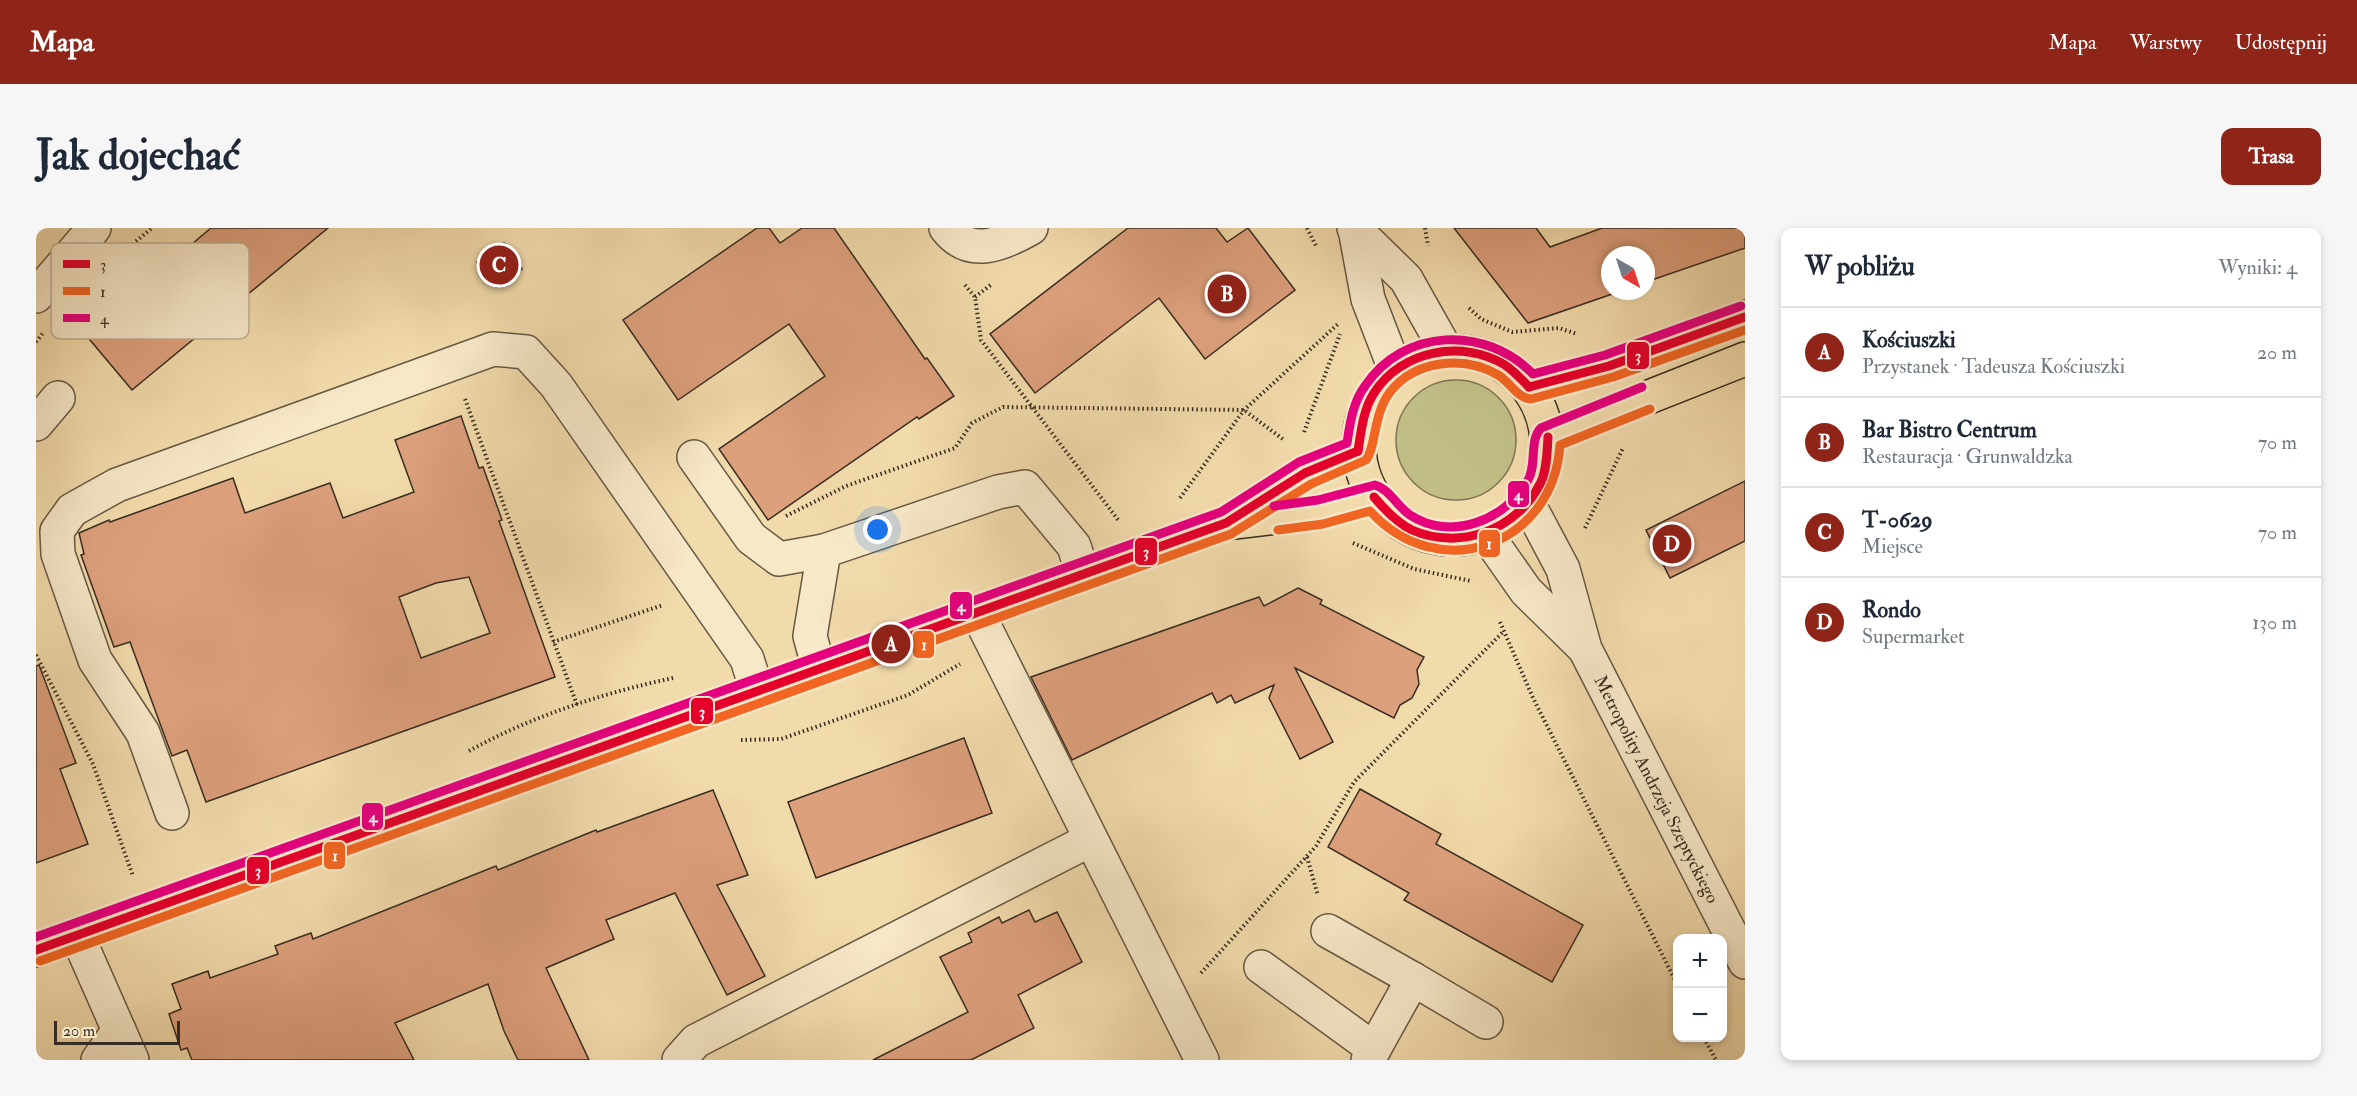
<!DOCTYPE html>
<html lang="pl">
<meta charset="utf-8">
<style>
:root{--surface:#fff;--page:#f6f6f7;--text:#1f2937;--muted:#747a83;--line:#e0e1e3;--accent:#8f2418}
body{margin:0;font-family:"IM FELL Double Pica",serif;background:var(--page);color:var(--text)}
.controls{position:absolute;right:18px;bottom:18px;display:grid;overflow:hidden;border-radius:12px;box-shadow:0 3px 9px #0003}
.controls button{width:54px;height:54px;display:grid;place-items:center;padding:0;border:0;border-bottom:2px solid var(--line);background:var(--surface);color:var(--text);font:30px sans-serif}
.compass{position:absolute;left:1565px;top:18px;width:54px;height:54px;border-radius:50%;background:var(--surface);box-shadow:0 3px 9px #0003;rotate:141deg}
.scale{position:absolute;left:18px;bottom:15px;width:126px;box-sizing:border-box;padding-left:6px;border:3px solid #372c22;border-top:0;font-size:16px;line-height:21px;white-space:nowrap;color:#372c22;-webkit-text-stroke:4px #f7e8c8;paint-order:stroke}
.you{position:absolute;left:842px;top:302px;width:21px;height:21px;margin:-15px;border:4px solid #fff;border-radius:50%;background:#1a73e8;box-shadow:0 0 0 9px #1a73e833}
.badge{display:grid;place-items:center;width:39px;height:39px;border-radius:50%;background:var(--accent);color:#fff;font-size:20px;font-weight:700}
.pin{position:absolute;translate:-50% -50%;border:3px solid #fff;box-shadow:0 2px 6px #0006}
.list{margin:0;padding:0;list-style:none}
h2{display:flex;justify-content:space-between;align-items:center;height:78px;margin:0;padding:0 24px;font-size:26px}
h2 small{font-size:20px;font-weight:400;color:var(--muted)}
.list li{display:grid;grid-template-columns:39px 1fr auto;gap:18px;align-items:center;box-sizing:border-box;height:90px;padding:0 24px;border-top:2px solid var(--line)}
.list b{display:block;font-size:22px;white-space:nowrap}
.list p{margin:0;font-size:20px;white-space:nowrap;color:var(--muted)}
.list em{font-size:20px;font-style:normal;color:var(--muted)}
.map{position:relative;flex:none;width:1709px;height:832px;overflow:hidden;border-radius:12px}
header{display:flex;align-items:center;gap:36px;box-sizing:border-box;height:84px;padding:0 30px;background:var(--accent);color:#fff}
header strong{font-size:28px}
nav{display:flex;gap:33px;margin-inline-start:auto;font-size:21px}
.intro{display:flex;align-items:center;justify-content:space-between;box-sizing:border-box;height:144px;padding:0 36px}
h1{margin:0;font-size:42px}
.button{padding:15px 27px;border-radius:12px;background:var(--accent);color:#fff;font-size:21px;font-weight:700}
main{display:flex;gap:36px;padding:0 36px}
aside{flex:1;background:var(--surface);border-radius:12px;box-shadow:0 3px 9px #0003}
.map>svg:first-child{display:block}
</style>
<header>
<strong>Mapa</strong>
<nav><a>Mapa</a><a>Warstwy</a><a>Udostępnij</a></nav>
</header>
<div class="intro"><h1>Jak dojechać</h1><a class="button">Trasa</a></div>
<main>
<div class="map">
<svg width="1709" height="832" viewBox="0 0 1709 832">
<rect width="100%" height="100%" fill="#f2dbab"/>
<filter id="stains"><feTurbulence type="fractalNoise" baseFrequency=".00333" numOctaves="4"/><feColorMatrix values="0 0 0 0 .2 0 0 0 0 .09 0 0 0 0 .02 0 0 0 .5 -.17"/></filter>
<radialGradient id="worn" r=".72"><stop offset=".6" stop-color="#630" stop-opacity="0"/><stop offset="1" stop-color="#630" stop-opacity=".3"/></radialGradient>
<circle fill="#c0be85" stroke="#7c7554" stroke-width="1.5" cx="1420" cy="212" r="60"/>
<g fill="#dda07c" stroke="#372c22" stroke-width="1.5" fill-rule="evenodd">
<path d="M175 0H292L96 162 49 106Z"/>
<path d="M721 0H733L744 15 766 0H798L889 131 891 130 918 168 883 191 881 189 732 292 683 221 789 148 753 96 642 172 587 92Z"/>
<path d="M1092 0H1180L1191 14 1212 0 1259 62 1169 131 1123 70 999 165 954 106Z"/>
<path d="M1418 0H1500L1514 19 1566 0H1709V20L1610 54V27H1574V63H1585L1492 95Z"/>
<path d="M468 15 486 41 460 59 441 34Z"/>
<path d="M425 188 443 240 447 239 466 292 463 293 519 449 170 574 151 522 136 528 94 414 78 419 45 327 48 326 43 305 73 292 74 294 197 250 209 285 294 255 307 290 378 264 359 212ZM433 349 454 405 385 430 363 369 400 355Z"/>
<path d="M1709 253V313L1634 350 1610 302Z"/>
<path d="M1262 360 1286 372 1284 376 1388 429 1381 442 1383 456 1376 470 1364 477 1358 490 1259 440 1297 514 1264 531 1233 470 1238 457 1199 475 1195 467 1181 475 1176 465 1036 532 995 449 1223 369 1228 378Z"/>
<path d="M3 437 40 535 24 541 52 616 0 635V438Z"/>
<path d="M928 510 956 585 780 650 752 574Z"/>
<path d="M1324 561 1405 606 1400 616 1547 697 1516 754 1368 672 1373 665 1292 619Z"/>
<path d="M677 562 712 647 681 657 729 748 691 767 639 665 570 692 578 711 510 740 553 832H482L468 803 452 756 359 795 378 832H156L151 820 145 822 133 786 145 781 136 756 172 743 174 750 242 726 239 718 275 705 277 711 460 638 462 642 560 602 561 604Z"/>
<path d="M993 682 999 694 1021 684 1046 734 982 767 998 800 935 832H837L932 784 904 729 936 714 932 705 963 689 966 695Z"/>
</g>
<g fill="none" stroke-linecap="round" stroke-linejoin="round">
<defs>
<g id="minor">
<path d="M910 0C934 31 967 16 995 0"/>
<path d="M1318 0 1370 51 1410 122"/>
<path d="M1319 1 1332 71 1359 141"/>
<path d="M0 68 58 0"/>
<path d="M0 196 22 170"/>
<path d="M658 229 715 310 743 331 788 323"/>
<path id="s1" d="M1492 275 1527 341 1549 421 1709 734"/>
<path d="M1450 306 1490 363 1548 420"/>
<path d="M941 384 1166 832"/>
<path d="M783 441 774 408 788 323 962 264 989 259 1038 318 1047 347"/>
<path d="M136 585 107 505 59 432 22 326 21 303 36 282 81 257 457 121 490 124 520 157 711 431 721 463"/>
<path d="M1292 703 1377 751"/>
<path d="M41 707 96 832"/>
<path d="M1225 739 1338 821"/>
<path d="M62 832 83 802"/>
<path d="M643 832 660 813 1054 612"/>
<path d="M1332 832 1377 751 1450 794"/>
</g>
<g id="major">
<circle cx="1417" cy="217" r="94"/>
<path d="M1493 159 1573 138 1709 89"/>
<path d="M1512 209 1709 131"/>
<path d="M1198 290 1269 245 1322 223"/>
<path d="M0 722 1190 295 1284 284 1338 269"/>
</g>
</defs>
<use href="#minor" stroke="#665844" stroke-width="36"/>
<use href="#major" stroke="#372c22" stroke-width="36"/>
<g stroke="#372c22" stroke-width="4" stroke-dasharray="1.5 3" stroke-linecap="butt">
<path d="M1271 0 1280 18"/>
<path d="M1389 0 1392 18"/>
<path d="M93 19 116 0"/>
<path d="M929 57 939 69 945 112 1083 293"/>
<path d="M939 69 956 56"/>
<path d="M1433 80 1445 91 1476 104 1523 100 1541 106"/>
<path d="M0 114 7 105"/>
<path d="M429 171 541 477"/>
<path d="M1268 204 1304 106"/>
<path d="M1144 270 1208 182 1302 96"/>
<path d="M750 288 810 258 919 220 936 195 967 179 1208 182 1248 212"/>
<path d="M1549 300 1587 220"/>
<path d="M1317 315 1378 341 1435 353"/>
<path d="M1464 394 1497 470 1642 758"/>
<path d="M517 414 627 377"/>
<path d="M0 427 57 536 97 648"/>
<path d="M705 512 745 511 872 467 924 436"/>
<path d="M433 523C496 488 567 465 637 450"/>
<path d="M1271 629 1282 668"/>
<path d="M1165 745 1280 618 1318 554 1468 403"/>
<path d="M1668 810 1680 832"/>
</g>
<use href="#minor" stroke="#f7e8c8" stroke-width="33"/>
<use href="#major" stroke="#f2dbab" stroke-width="33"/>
<defs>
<g id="bus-1">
<path d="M1493 159 1573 138 1709 89"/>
<path d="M1322 223C1325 204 1327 182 1338 165 1366 122 1426 111 1469 137 1478 143 1486 152 1493 159"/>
<path d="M1338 269C1349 282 1361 295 1376 302 1424 323 1482 302 1505 254 1511 241 1511 224 1512 209"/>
<path d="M0 722 1190 295 1269 245 1322 223"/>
</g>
<g id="bus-2">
<path d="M1242 302 1287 296 1334 283C1402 358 1517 319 1524 217L1614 181"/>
<path d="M4 733 1195 306 1275 256 1330 232C1340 220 1337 186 1354 164 1379 132 1428 127 1462 147 1474 154 1481 170 1495 171L1577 149 1709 102"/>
</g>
<g id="bus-3">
<path d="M1238 278 1282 272 1339 257C1353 261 1362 279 1374 287 1415 314 1470 292 1492 252 1501 237 1493 212 1505 200L1606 159"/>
<path d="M0 709 1185 284 1263 234 1311 215C1314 195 1317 174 1329 158 1368 100 1449 97 1497 146L1569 127 1705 78"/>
</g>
</defs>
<use href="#bus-1" stroke="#f7e8c8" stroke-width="14"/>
<use href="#bus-2" stroke="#f7e8c8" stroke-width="14"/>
<use href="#bus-3" stroke="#f7e8c8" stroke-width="14"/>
<use href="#bus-1" stroke="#e4002b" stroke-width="9"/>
<use href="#bus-2" stroke="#f26522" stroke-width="9"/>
<use href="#bus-3" stroke="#e5007d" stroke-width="9"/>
</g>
<g text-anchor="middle" stroke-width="4.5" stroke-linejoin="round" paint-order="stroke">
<g font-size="18" fill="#372c22" stroke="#f7e8c8">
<text dy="6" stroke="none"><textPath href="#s1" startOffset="315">Metropolity Andrzeja Szeptyckiego</textPath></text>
</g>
</g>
<rect x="15" y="15" width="198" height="96" rx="9" fill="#f7e8c8" stroke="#bdb096" stroke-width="1.5"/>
<rect x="27" y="32" width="27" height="8" fill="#e4002b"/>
<rect x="27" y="59" width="27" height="8" fill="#f26522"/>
<rect x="27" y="86" width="27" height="8" fill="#e5007d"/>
<g font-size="16" fill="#372c22">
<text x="64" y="42">3</text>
<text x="64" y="69">1</text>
<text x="64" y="96">4</text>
</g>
<g stroke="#f7e8c8" stroke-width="2">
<rect x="1590" y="113" width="24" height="29" rx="6" fill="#e4002b"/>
<rect x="1471" y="252" width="23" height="28" rx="6" fill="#e5007d"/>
<rect x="1442" y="301" width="23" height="29" rx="6" fill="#f26522"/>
<rect x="1098" y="309" width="24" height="29" rx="6" fill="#e4002b"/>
<rect x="913" y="363" width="24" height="29" rx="6" fill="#e5007d"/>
<rect x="876" y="402" width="23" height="29" rx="6" fill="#f26522"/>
<rect x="654" y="469" width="24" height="28" rx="6" fill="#e4002b"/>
<rect x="325" y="574" width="23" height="29" rx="6" fill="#e5007d"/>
<rect x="287" y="613" width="23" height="29" rx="6" fill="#f26522"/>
<rect x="210" y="628" width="24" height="29" rx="6" fill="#e4002b"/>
</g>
<g font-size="16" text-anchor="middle" font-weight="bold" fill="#fff">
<text x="1602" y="133">3</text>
<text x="1482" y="272">4</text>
<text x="1453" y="321">1</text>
<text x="1110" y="329">3</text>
<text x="925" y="383">4</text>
<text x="888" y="422">1</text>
<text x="666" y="489">3</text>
<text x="337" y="594">4</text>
<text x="299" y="633">1</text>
<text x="222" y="648">3</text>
</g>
<rect width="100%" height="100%" filter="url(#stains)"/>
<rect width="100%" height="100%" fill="url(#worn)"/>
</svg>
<div class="controls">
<button>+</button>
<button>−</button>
</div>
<svg class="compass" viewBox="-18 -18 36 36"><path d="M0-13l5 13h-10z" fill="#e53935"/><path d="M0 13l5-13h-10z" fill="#747a83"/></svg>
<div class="scale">20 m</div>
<div class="you"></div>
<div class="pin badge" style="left:855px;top:416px">A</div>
<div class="pin badge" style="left:1191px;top:66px">B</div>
<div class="pin badge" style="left:463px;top:37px">C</div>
<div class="pin badge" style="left:1636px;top:316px">D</div>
</div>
<aside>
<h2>W pobliżu<small>Wyniki: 4</small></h2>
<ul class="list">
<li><span class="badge">A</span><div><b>Kościuszki</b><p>Przystanek · Tadeusza Kościuszki</p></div><em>20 m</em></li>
<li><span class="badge">B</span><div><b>Bar Bistro Centrum</b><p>Restauracja · Grunwaldzka</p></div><em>70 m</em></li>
<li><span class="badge">C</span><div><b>T-0629</b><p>Miejsce</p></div><em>70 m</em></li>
<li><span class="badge">D</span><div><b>Rondo</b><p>Supermarket</p></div><em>130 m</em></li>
</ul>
</aside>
</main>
